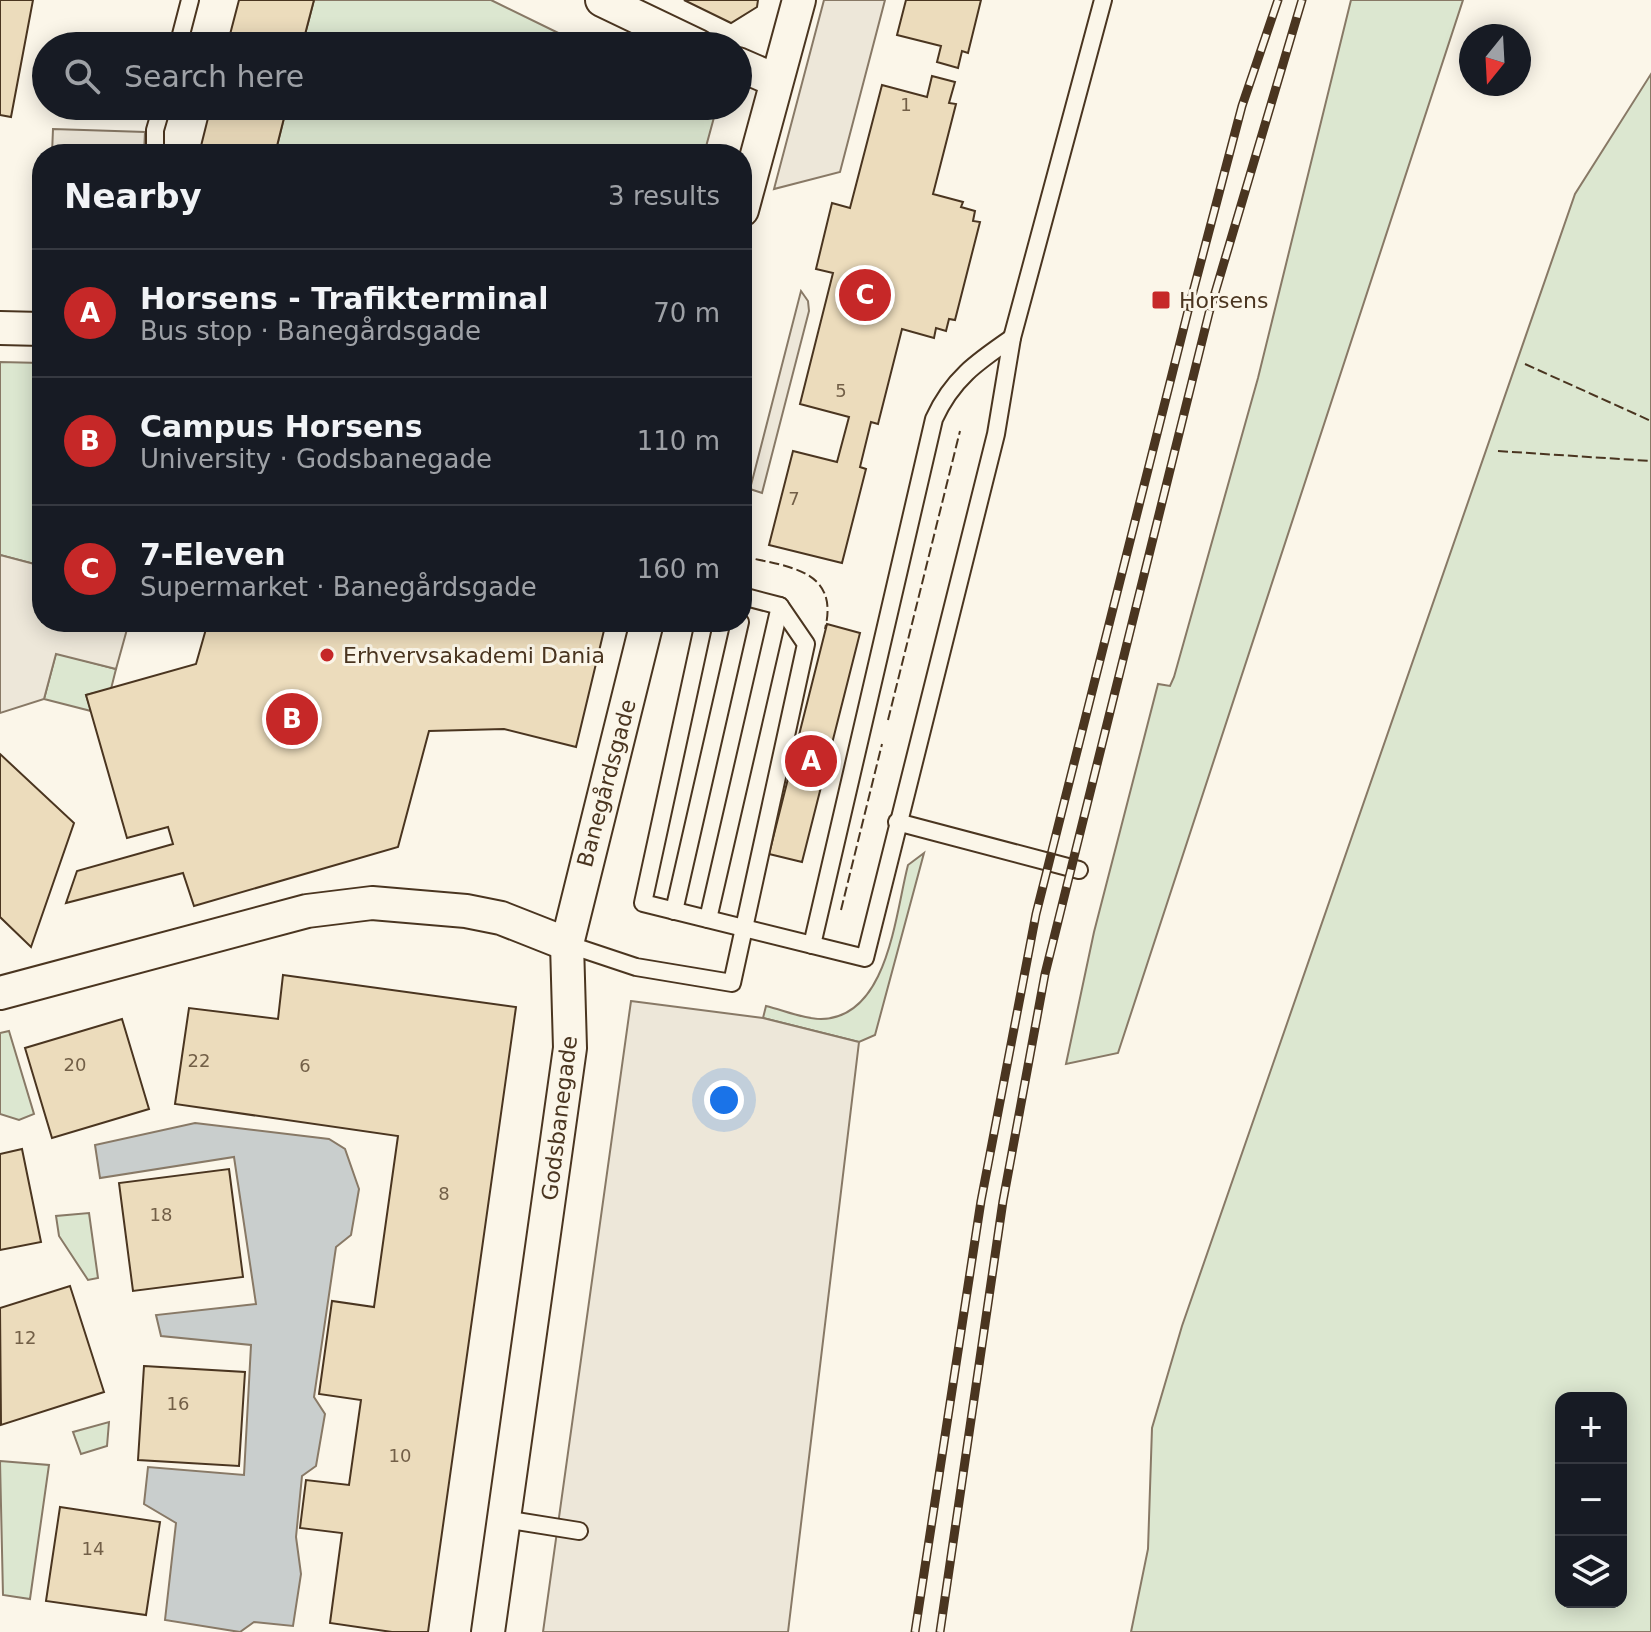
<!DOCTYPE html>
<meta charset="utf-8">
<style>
:root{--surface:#171b24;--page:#20242c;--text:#f1f3f6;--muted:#9ea1a6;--line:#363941;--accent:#c62828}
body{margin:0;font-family:"DejaVu Sans",sans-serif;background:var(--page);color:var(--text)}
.controls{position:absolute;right:24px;bottom:24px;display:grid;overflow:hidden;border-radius:16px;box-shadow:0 4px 20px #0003}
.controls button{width:72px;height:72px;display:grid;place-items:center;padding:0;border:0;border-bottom:2px solid var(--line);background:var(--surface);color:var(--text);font:40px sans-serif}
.compass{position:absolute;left:1459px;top:24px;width:72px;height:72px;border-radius:50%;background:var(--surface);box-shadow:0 4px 20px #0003;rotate:198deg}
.you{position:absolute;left:724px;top:1100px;width:28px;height:28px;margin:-20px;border:6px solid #fff;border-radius:50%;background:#1a73e8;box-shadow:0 0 0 12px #1a73e833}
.badge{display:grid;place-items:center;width:52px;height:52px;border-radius:50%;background:var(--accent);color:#fff;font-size:26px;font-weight:700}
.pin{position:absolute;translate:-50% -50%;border:4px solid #fff;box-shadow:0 2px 8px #0006}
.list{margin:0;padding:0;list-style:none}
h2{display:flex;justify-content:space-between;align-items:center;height:104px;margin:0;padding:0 32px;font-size:34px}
h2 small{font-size:26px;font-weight:400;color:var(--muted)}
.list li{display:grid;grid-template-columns:52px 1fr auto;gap:24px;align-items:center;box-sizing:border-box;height:128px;padding:0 32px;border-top:2px solid var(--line)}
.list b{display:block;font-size:30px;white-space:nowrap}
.list p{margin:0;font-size:26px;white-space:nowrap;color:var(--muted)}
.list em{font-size:26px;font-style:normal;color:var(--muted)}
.icon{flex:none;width:44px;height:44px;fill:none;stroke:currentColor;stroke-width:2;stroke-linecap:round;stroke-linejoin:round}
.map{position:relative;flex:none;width:1651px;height:1632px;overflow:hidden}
.search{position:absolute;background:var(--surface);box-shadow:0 4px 20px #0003;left:32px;top:32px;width:720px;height:88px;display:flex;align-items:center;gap:20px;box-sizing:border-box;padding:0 28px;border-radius:44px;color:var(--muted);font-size:30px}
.panel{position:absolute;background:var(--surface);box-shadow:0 4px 20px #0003;left:32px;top:144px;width:720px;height:488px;border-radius:32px}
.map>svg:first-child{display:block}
</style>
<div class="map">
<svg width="1651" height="1632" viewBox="0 0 1651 1632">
<rect width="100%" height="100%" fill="#fbf6e9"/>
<g fill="#dce7d0" stroke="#887966" stroke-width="2" fill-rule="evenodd">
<path d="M314 0H491L585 46H302Z"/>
<path d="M1351 0H1463L1118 1053 1066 1064 1094 932 1158 684 1170 686 1174 677 1258 378Z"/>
<path d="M1651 74V1632H1131L1148 1549 1152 1428 1182 1326 1575 194ZM1561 1398H1621V1602H1561Z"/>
<path d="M287 106H707L716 110 704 154H275Z"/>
<path d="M0 362 42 363V566L0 555Z"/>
<path d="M56 653 116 669 111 689 86 695 91 711 44 699Z"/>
<path d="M924 853 875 1035 859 1042 763 1018 766 1006C783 1010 803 1019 821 1019 888 1018 895 915 908 865Z"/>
<path d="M9 1031 34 1114 19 1120 0 1114V1033Z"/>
<path d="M89 1213 98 1278 88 1280 59 1236 56 1216Z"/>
<path d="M109 1422 107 1446 81 1454 73 1432Z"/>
<path d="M0 1461 49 1465 30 1599 3 1595Z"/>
</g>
<g fill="#ede7d9" stroke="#887966" stroke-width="2">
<path d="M824 0H885L840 172 774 189Z"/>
<path d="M53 129 145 132 144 154H52Z"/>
<path d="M801 291 808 301 809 311 762 493 750 489Z"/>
<path d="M0 555 42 566V622H129L116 669 56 654 44 699 0 713Z"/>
<path d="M631 1001 763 1018 859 1042 788 1632H543Z"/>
</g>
<path fill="#c9cecd" stroke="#887966" stroke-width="2" d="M195 1123 329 1139 345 1149 359 1189 351 1235 336 1247 314 1397 325 1414 316 1466 302 1476 296 1537 301 1574 293 1626 254 1622 240 1632 165 1620 176 1523 144 1504 148 1467 244 1475 251 1345 161 1336 156 1315 256 1304 234 1157 100 1178 95 1145Z"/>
<g fill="#ecdcbc" stroke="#4a3520" stroke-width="2">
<path d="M0 0H33L11 117 0 115Z"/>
<path d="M239 0H314L302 46H227Z"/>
<path d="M684 0H758L757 7 731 23Z"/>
<path d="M906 0H981L968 53 962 51 958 68 937 62 941 46 897 35Z"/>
<path d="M932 76 955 82 949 103 956 104 933 194 963 202 961 207 975 211 973 221 980 222 955 320 949 319 946 331 936 328 934 338 902 329 878 424 871 422 860 467 866 469 842 563 769 545 793 451 837 462 849 417 800 404 833 273 816 269 832 203 850 208 882 85 927 97Z"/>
<path d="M211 106H287L275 154H199Z"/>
<path d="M208 622H606L576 747 504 729 429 731 398 847 194 906 183 873 66 903 77 871 173 844 168 827 127 838 86 695 196 664Z"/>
<path d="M827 624 860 633 802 862 769 854Z"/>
<path d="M0 754 74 823 31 947 0 917Z"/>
<path d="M283 975 516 1007 428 1632H392L330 1623 342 1533 300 1528 306 1480 349 1485 361 1400 319 1394 332 1301 374 1307 398 1136 175 1104 189 1008 278 1019Z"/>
<path d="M122 1019 149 1109 52 1138 25 1048Z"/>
<path d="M22 1149 41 1242 0 1250V1154Z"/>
<path d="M229 1169 243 1277 133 1291 119 1183Z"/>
<path d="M70 1286 104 1392 1 1425 0 1308Z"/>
<path d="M144 1366 245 1372 239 1466 138 1460Z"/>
<path d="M60 1507 160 1522 146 1615 46 1601Z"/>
</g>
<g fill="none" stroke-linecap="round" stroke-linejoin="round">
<defs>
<g id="service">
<path d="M178 46 190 0"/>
<path d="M155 154V130L162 106"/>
<path d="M704 622 643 903 865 958 996 434 1012 338 1103 0"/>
<path d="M897 822 1079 870"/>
<path d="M674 911 740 622"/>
<path d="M708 919 780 606"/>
<path d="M567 944 636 967 732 983 806 644 780 606 742 596"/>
<path d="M812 945 934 419C952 379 977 362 1012 338"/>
<path d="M504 1519 579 1531"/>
</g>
<g id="minor">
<path d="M602 0 698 46"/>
<path d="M738 64 775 80"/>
<path d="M742 210 799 0"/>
<path d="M0 328 42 329"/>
<path d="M0 993 307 911 372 903 466 911 501 918 567 944"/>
<path d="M488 1632 570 1048 567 944 647 622"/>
</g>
</defs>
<use href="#service" stroke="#4a3520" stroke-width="20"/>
<use href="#minor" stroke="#4a3520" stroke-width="36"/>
<use href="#service" stroke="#fbf6e9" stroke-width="16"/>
<use href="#minor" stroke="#fbf6e9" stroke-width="32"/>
<defs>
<g id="rail">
<path d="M915 1632 981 1201 1036 914 1189 307 1242 106 1278 0"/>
<path d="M940 1632 1003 1201 1045 974 1209 313 1302 0"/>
</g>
</defs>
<use href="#rail" stroke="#4a3520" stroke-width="9"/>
<use href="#rail" stroke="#fbf6e9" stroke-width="6" stroke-dasharray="18" stroke-linecap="butt"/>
<g stroke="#4a3520" stroke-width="2" stroke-dasharray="10 4" stroke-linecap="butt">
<path d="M1525 364 1651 421"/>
<path d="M1498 451 1651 461"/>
<path d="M742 556C786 567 840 568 825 629"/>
<path d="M888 720 960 431"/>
<path d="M841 910 882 744"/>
</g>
</g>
<g fill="#c62828" stroke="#fbf6e9" stroke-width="3">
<rect x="1151" y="290" width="20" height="20" rx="4"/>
<circle cx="327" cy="655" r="8"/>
</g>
<g text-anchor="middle" stroke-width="6" stroke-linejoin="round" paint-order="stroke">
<g font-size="18" fill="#725f47">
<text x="906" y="111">1</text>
<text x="841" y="397">5</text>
<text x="794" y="505">7</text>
<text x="199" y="1067">22</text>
<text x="75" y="1071">20</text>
<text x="305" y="1072">6</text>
<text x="444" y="1200">8</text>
<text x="161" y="1221">18</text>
<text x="25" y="1344">12</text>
<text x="178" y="1410">16</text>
<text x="400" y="1462">10</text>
<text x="93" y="1555">14</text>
</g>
<g font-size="22" fill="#4a3520" stroke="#fbf6e9" text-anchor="start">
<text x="1179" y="308">Horsens</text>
<text x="343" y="663">Erhvervsakademi Dania</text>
</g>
<g font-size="22" fill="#4a3520" stroke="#fbf6e9">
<text transform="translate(606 783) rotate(-75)" y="8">Banegårdsgade</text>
<text transform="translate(559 1118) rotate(-83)" y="8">Godsbanegade</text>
</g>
</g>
</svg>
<div class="controls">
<button>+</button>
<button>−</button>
<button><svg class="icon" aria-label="layers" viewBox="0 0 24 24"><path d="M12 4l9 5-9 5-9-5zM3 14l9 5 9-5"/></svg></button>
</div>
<svg class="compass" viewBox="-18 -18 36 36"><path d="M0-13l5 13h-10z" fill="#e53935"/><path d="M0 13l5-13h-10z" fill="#9ea1a6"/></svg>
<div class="you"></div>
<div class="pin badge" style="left:811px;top:761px">A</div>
<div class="pin badge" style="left:292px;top:719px">B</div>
<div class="pin badge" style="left:865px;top:295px">C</div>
<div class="search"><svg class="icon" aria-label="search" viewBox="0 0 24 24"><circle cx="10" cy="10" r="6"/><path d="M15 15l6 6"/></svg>Search here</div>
<section class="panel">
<h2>Nearby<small>3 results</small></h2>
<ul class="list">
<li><span class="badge">A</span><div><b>Horsens - Trafikterminal</b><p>Bus stop · Banegårdsgade</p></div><em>70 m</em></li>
<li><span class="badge">B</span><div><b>Campus Horsens</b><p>University · Godsbanegade</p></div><em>110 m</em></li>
<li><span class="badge">C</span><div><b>7-Eleven</b><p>Supermarket · Banegårdsgade</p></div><em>160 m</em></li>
</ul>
</section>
</div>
